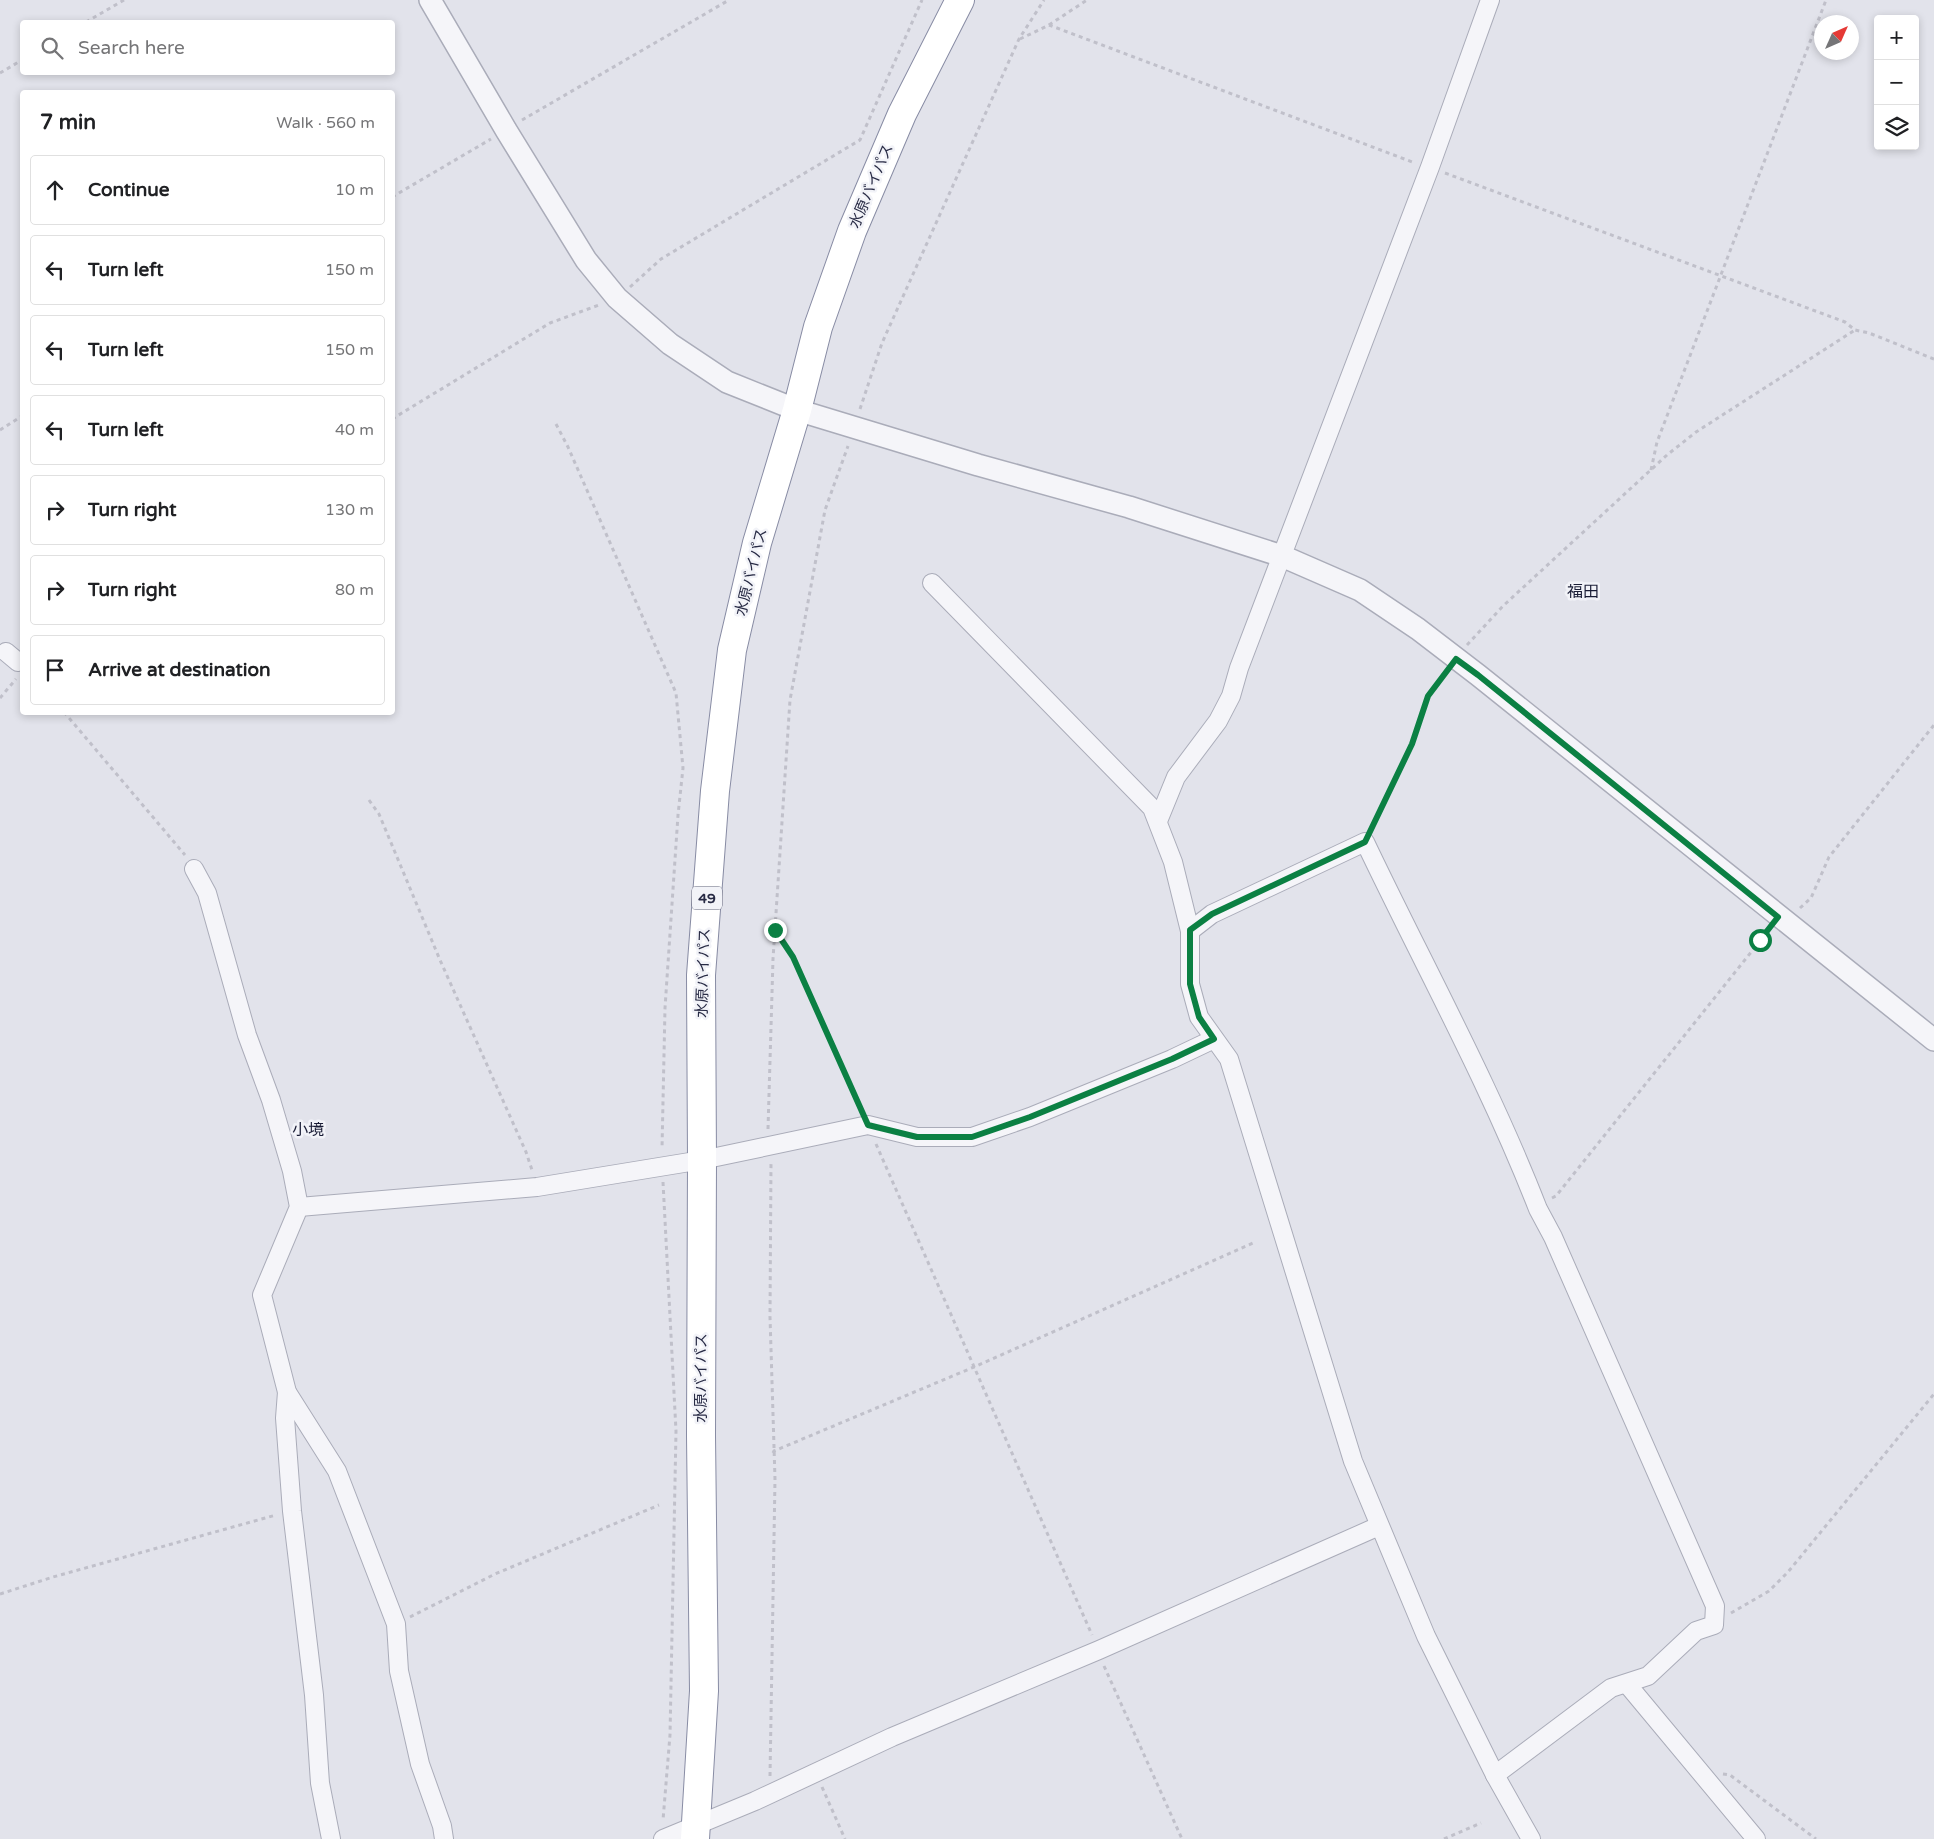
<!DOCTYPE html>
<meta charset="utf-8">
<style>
:root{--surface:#fff;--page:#f2f2f2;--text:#202124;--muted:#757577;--line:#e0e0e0}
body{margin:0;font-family:"Varela Round","Noto Sans JP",sans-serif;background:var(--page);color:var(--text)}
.controls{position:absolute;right:15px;top:15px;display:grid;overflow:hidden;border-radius:5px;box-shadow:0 2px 8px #0003}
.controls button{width:45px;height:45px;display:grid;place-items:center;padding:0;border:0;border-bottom:1px solid var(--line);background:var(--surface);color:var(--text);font:25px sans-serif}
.compass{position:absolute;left:1814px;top:15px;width:45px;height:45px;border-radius:50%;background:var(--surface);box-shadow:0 2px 8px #0003;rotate:45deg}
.stop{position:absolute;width:15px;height:15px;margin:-11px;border:4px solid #0b8043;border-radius:50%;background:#fff}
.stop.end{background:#0b8043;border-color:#fff;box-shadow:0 1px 5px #0008}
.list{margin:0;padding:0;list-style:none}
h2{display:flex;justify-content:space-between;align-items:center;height:65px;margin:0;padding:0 20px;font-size:21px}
h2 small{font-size:16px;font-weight:400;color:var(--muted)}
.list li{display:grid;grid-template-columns:32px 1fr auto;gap:15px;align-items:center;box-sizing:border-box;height:70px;margin:0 10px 10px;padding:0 10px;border:1px solid var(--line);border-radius:5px}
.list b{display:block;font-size:19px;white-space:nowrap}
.list em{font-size:16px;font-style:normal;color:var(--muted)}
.icon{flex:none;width:28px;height:28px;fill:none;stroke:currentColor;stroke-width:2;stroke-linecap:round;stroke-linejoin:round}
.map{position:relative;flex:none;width:1934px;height:1839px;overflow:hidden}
.search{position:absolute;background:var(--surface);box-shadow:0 2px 8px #0003;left:20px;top:20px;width:375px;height:55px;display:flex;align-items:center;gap:12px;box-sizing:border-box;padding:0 18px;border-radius:5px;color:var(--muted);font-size:19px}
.panel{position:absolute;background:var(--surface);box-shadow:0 2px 8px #0003;left:20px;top:90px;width:375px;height:625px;border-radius:5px}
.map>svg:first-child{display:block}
</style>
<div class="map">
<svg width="1934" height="1839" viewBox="0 0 1934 1839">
<rect width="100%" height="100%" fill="#e2e3eb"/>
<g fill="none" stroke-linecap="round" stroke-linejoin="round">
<defs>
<g id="minor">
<path d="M932 583 1152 808 1173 862 1190 931V984L1199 1017 1229 1059 1353 1461 1426 1636 1495 1775 1531 1839"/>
<path d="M6 652 18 662"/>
<path d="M1158 821 1176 777 1218 721 1231 696 1239 668 1430 167 1490 0"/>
<path d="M194 869 207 893 247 1035 271 1100 292 1171 299 1207 262 1295 287 1392 337 1471 396 1624 399 1671 420 1764 442 1826 444 1839"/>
<path d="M1190 931 1212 914 1365 842C1423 964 1489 1083 1538 1209L1553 1237 1715 1606 1714 1625 1696 1631 1648 1676 1611 1688 1495 1775"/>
<path d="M299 1207 537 1187 702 1160 868 1125 917 1137H972L1030 1117 1172 1059 1214 1039"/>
<path d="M287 1392 285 1418 292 1511 314 1695 320 1783 331 1839"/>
<path d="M1627 1684 1756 1839"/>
<path d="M663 1839 755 1801 892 1737 1099 1650 1379 1526"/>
</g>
<path id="tertiary" d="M430 0 506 130 586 260 617 298 670 344 727 382 797 410 978 465 1129 507 1282 556 1360 590 1418 629 1478 675 1934 1040"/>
<path id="trunk" d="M695 1839 704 1691 701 1436 702 1160 701 975 715 791 732 650 757 543 797 410 818 327 852 231 902 114 960 0"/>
</defs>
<use href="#minor" stroke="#aaacb9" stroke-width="20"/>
<use href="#tertiary" stroke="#aaacb9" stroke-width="24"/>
<use href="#trunk" stroke="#888ca4" stroke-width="30"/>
<g stroke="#c0c0ca" stroke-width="3" stroke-dasharray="4 4" stroke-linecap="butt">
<path d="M86 22 124 0"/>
<path d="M1049 25 1087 0"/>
<path d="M1020 39 1049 25 1415 163"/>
<path d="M0 73 22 60"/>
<path d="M522 120 729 0"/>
<path d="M1445 173 1845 322 1855 330 1869 333 1934 359"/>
<path d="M392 197 491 139"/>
<path d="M630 287 661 259 860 140 922 0"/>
<path d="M860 409 882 343 1019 39 1044 0"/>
<path d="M392 419 550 323 599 305"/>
<path d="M556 424 568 447 676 693 683 768 678 815 665 1008 662 1149"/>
<path d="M0 430 22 416"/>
<path d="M1651 470 1657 442 1826 0"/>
<path d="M1467 645 1503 606 1667 455 1696 432 1855 330"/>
<path d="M0 698 16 679"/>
<path d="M64 712 185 855"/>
<path d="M369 800 379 814 440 960 526 1152 532 1170"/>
<path d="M1372 827 1412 743 1428 696 1445 674"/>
<path d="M1800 908 1811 898 1829 857 1934 725"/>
<path d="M775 930 793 957 861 1111"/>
<path d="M768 1129 773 959 790 700 825 510 848 446"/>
<path d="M876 1144 1092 1635"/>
<path d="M663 1182 676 1431 670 1735 663 1820"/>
<path d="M1552 1198 1556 1196 1768 931"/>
<path d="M773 1453 774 1451 974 1367 1253 1243"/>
<path d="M0 1594 53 1577 276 1515"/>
<path d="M1731 1613 1769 1591 1788 1572 1934 1394"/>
<path d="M410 1617 495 1574 659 1505"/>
<path d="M1104 1666 1182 1839"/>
<path d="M1723 1774 1730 1775 1816 1839"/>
<path d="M770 1776 775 1479 770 1317 771 1162"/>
<path d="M822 1787 845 1839"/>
<path d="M1444 1839 1481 1823"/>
</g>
<use href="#minor" stroke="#f5f5f9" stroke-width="18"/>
<use href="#tertiary" stroke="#f5f5f9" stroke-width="21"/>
<use href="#trunk" stroke="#fff" stroke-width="28"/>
</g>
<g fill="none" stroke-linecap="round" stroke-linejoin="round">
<path stroke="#0b8043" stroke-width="6" d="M775 930 793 957 868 1125 917 1137H972L1030 1117 1172 1059 1214 1039 1199 1017 1190 984V930L1212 914 1365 842 1412 744 1428 696 1456 659 1478 675 1778 917 1760 940"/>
</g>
<g text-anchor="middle" stroke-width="5" stroke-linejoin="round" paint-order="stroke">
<rect fill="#f2f3f8" stroke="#65677b" stroke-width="1" x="692" y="886.5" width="30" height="23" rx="4"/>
<g font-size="14" font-weight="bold" fill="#282b45">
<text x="707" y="903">49</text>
</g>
<g font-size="15" fill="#282b45" stroke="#f2f3f8">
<text transform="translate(871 186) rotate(-67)" y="5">水原バイパス</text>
<text transform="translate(751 572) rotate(-76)" y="5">水原バイパス</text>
<text transform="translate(703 973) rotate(-88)" y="5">水原バイパス</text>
<text transform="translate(701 1378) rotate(-90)" y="5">水原バイパス</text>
</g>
<g font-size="16" fill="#1a1d36" stroke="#f2f3f8">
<text x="1583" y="597">福田</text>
<text x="308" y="1135">小境</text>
</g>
</g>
</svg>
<div class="controls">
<button>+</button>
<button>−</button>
<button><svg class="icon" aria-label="layers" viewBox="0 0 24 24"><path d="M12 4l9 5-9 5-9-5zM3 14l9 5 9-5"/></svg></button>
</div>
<svg class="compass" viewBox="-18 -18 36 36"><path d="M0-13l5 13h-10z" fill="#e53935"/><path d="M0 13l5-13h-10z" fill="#757577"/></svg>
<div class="stop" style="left:1760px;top:940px"></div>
<div class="stop end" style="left:775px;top:930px"></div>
<div class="search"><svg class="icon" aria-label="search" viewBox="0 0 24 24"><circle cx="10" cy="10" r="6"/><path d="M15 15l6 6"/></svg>Search here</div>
<section class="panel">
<h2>7 min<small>Walk · 560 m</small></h2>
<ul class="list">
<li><svg class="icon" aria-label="ahead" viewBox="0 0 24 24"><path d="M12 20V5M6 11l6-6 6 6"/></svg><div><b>Continue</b></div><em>10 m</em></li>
<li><svg class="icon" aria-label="left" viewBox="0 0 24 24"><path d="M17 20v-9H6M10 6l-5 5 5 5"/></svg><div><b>Turn left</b></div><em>150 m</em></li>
<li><svg class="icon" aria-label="left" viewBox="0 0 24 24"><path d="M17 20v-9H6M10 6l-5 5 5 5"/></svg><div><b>Turn left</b></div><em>150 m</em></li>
<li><svg class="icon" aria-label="left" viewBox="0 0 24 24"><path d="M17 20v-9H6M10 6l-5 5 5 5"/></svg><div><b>Turn left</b></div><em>40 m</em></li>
<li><svg class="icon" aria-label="right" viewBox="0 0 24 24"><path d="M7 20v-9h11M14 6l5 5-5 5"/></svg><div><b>Turn right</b></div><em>130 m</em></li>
<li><svg class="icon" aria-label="right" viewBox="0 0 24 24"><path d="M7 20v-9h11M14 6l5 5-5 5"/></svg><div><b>Turn right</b></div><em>80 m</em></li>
<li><svg class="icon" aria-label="arrive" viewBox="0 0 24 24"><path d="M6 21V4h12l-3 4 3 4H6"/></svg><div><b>Arrive at destination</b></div></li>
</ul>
</section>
</div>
